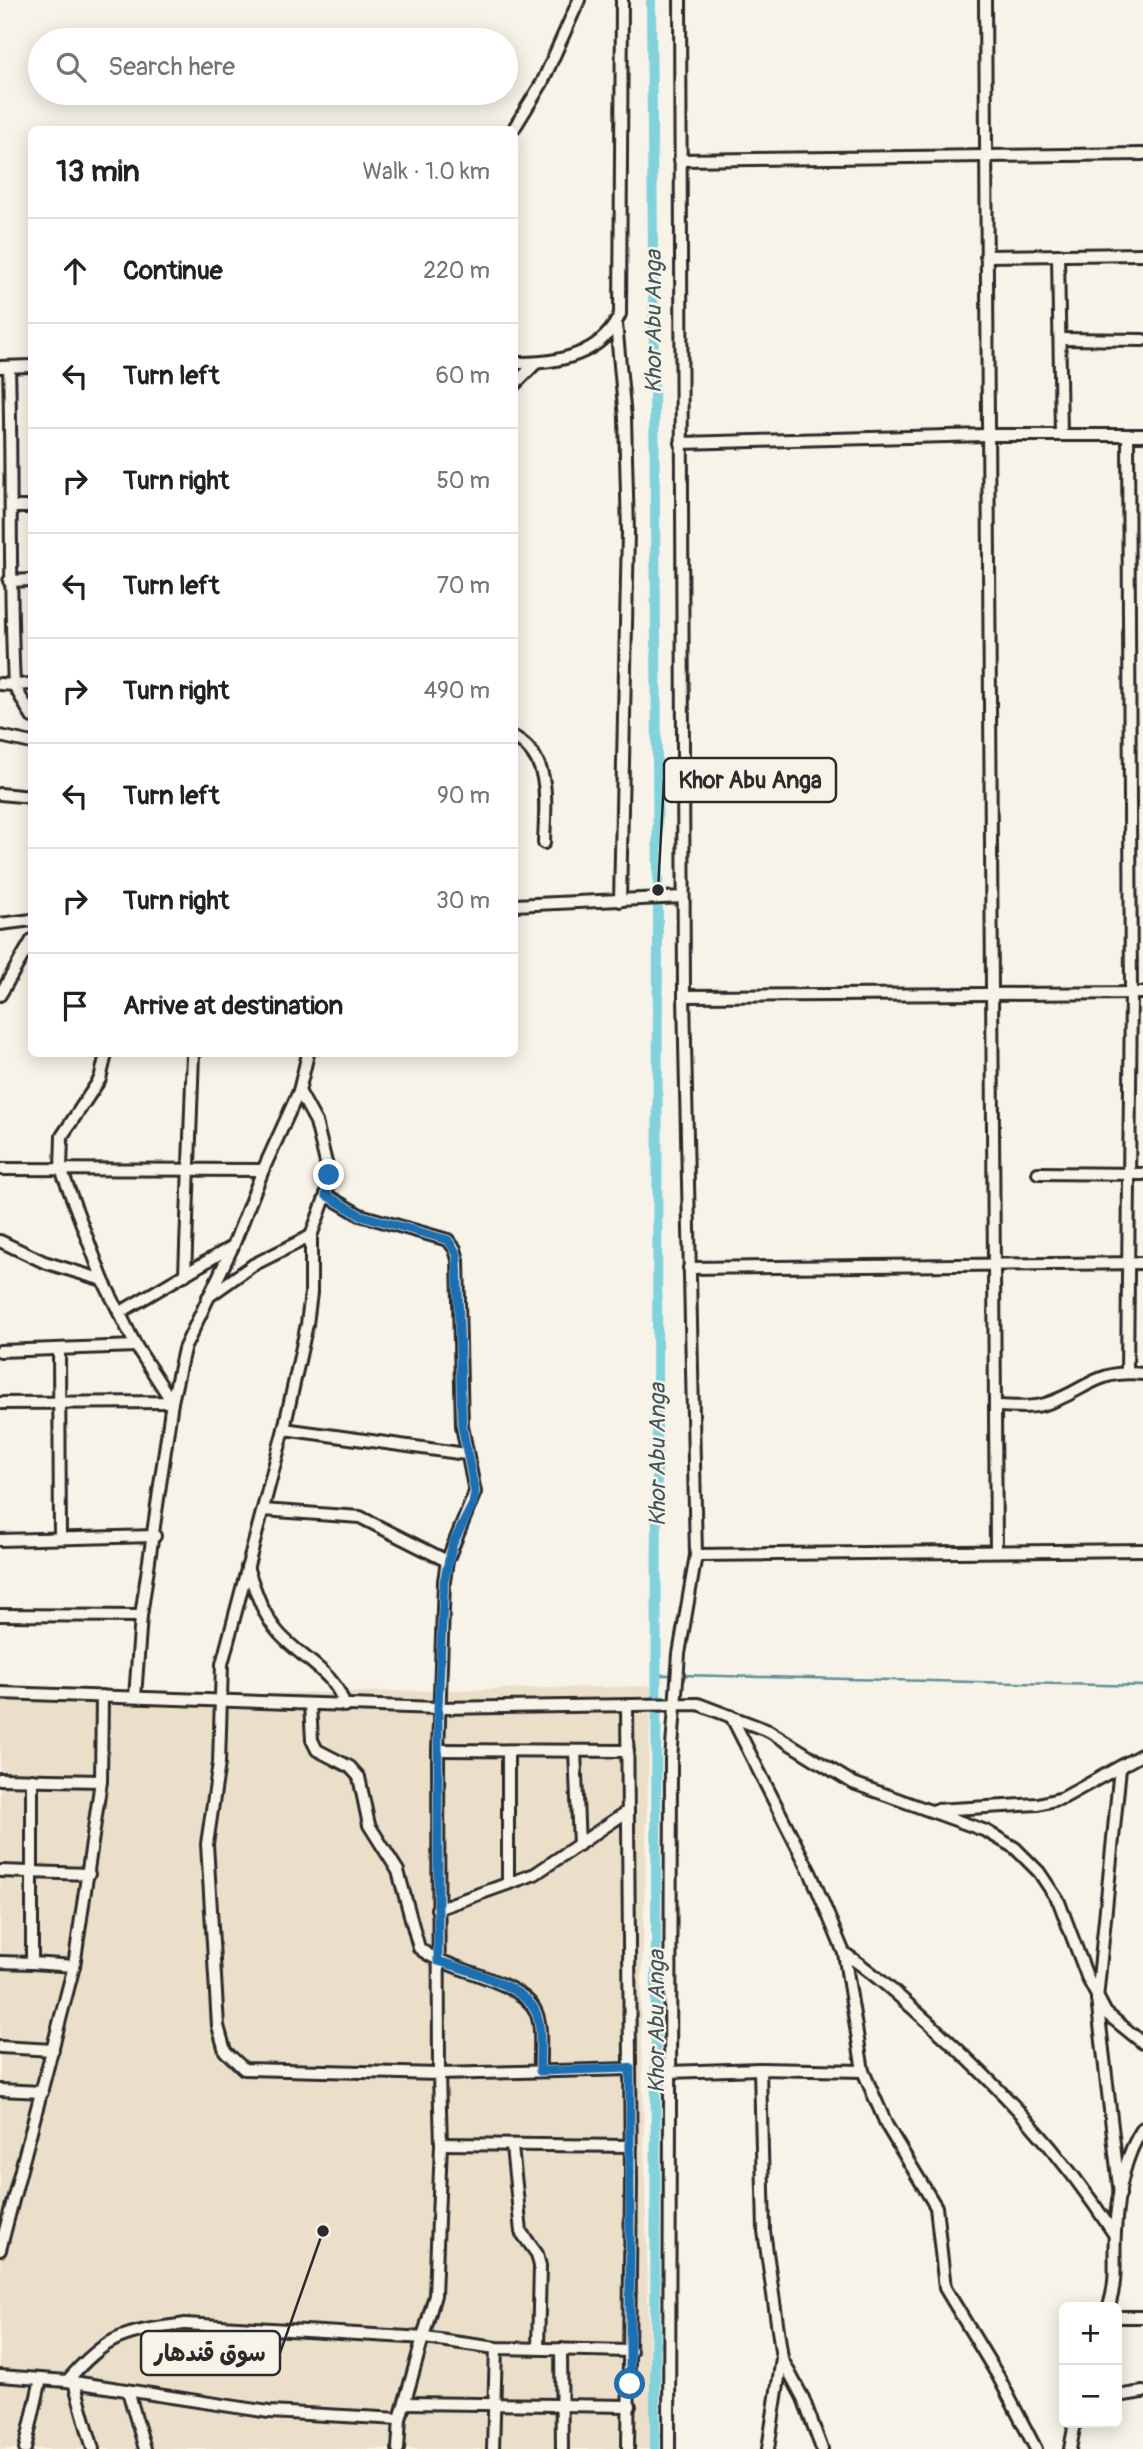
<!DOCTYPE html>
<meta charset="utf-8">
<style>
:root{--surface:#fff;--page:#f2f2f2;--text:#202124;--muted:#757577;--line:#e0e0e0}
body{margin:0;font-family:Pangolin,"Playpen Sans Arabic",sans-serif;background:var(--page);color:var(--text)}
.controls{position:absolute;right:21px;bottom:21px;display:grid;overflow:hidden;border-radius:10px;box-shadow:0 4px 18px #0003}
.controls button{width:63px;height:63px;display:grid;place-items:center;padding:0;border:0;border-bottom:2px solid var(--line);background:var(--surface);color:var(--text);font:35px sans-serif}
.stop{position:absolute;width:21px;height:21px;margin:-16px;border:5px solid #1f6fb2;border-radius:50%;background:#fff}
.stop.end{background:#1f6fb2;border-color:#fff;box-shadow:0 2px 7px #0008}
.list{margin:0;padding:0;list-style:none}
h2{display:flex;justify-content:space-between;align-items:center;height:91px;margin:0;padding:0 28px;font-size:30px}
h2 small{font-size:23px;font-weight:400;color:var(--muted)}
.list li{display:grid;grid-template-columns:46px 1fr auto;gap:21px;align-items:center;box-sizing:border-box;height:105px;padding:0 28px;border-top:2px solid var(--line)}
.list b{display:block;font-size:26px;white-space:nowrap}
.list em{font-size:23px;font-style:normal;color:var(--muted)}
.icon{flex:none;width:38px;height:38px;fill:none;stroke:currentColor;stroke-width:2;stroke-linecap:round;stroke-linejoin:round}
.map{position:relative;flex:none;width:1143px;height:2449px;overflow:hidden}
.search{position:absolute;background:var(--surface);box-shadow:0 4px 18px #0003;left:28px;top:28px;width:490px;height:77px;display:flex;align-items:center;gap:18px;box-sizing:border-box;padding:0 24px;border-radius:38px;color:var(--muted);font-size:26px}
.panel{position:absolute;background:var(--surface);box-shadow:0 4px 18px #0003;left:28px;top:126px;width:490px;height:931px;border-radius:10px}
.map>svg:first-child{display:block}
</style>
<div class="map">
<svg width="1143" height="2449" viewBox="0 0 1143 2449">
<rect width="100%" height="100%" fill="#f7f3e8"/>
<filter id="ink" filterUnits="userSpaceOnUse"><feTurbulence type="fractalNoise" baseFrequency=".0143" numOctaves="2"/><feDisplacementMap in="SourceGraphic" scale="14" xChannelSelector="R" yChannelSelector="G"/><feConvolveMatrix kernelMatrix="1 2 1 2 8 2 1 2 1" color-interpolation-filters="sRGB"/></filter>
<g filter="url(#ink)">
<path fill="#ecdfca" d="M651 1686 641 2013 652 2449H0V1699Z"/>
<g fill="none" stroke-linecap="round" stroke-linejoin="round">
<g stroke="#5f8f96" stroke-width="2.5">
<path d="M659 1675H674"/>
<path d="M681 1675 1143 1686"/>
</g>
<path stroke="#82d2de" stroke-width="10" d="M651 0 658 890 655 2449"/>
<defs>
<g id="minor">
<path d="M985 0 996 1550"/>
<path d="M513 130 542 83 579 0"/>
<path d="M680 160 1143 154"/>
<path d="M1058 255 1061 435"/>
<path d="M986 256 1143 254"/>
<path d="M616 323 625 418 628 532 620 901"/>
<path d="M1061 339 1143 340"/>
<path d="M514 363C556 364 602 356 620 314L622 0"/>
<path d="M0 367 32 366"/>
<path d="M514 385 535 364"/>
<path d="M681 443 986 435H1143"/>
<path d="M12 507H32"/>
<path d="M9 581 32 580"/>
<path d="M0 684 14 685C9 579 12 473 9 367"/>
<path d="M32 684 14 685 32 717"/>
<path d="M0 736 32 743"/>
<path d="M514 737C553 759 545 804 544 843"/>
<path d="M0 794 32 797"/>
<path d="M514 905 683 897"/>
<path d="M0 924 32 920"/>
<path d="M0 995 32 940"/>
<path d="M684 996 1143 993"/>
<path d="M106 1054 100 1079 62 1136 61 1169 103 1280 136 1346 172 1402 141 1616 135 1697"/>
<path d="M299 1091 316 1122 329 1175 326 1195 311 1236V1293L307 1324 284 1429 222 1664 219 1763 207 1844 218 2026 225 2051 244 2069 439 2074 441 2144 435 2295 400 2419"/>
<path d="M0 1169 263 1170"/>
<path d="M1038 1173 1143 1174"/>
<path d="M326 1195 360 1215 448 1240 455 1249 458 1260 462 1426 475 1492 447 1561 444 1581 438 1750 439 2074 630 2069"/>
<path d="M0 1241 44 1262 103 1280"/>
<path d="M689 1268 1143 1263"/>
<path d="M185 1275 193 1054"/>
<path d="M208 1297 253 1265 311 1236"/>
<path d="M119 1313 233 1246"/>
<path d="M59 1350 60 1538"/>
<path d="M0 1351 136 1346"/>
<path d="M1127 1372 1131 993 1128 435"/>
<path d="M0 1403 172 1402 184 1349 233 1246 263 1170 299 1091 308 1054"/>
<path d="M996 1406C1011 1406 1030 1409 1045 1404 1086 1392 1093 1369 1143 1374"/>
<path d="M284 1429 466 1454"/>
<path d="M263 1510 360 1517 447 1561"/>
<path d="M0 1540 155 1536"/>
<path d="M696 1555 1143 1550"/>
<path d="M247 1567C255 1589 262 1613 277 1631 298 1657 338 1673 344 1706"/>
<path d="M0 1615 141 1616"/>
<path d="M0 1693 438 1708 698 1704 769 1731 853 1783 986 1831 1015 1848 1039 1872 1059 1902 1088 1979 1106 2013 1143 2043"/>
<path d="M310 1705 312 1740 317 1750 350 1767 359 1777 369 1825 398 1871 419 1948C445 1971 522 1979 536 2012 543 2028 539 2053 540 2071"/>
<path d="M627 1705 631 2181 628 2449"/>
<path d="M731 1716 811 1874 844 1953 863 2071 887 2126 936 2207 945 2288 998 2376 1036 2449"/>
<path d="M438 1750 628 1751"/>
<path d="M508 1751V1883"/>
<path d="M575 1751 579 1845"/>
<path d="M0 1779 101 1781 102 1696"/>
<path d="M935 1810 1038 1804 1063 1798 1143 1754"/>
<path d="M0 1871 89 1874"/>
<path d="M437 1909 535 1874 628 1811"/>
<path d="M844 1953C874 1973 900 1997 927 2021 1002 2089 1059 2149 1114 2234"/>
<path d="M0 1962 32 1963V1779"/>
<path d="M32 1963 74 1966"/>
<path d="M0 2047 53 2050"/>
<path d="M668 2072 760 2069"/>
<path d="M0 2090 42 2092"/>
<path d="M441 2144 631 2146"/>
<path d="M512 2147 521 2232 537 2254 540 2266 538 2348"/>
<path d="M1120 2195 1097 1999 1120 1768"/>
<path d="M0 2250 74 1966 101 1781"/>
<path d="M1109 2307C1118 2276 1113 2261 1115 2232 1117 2196 1123 2158 1143 2128"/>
<path d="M1117 2317H1143"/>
<path d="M561 2349 562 2449"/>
<path d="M782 2359 803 2398 822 2449"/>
<path d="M0 2376 67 2381 269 2412 400 2419 398 2449"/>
<path d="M67 2381C108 2334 125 2332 185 2324L425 2338 496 2348 631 2351"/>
<path d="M74 2382 93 2449"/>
<path d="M128 2391 145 2449"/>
<path d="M1117 2396 1143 2392"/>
<path d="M405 2403 630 2406"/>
<path d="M25 2449 41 2379"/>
<path d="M493 2449 496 2348"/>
<path d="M669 2449 671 1760 679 1654 696 1555 684 996 680 0"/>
<path d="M768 2449 782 2358 764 2231 760 2069 863 2071"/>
<path d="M1070 2449 1075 2423"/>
</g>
</defs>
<use href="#minor" stroke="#2b2b2b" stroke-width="16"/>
<use href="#minor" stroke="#f7f3e8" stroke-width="10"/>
</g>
</g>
<g fill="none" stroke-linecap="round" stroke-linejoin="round" filter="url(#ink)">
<path stroke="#1f6fb2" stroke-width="9" d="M329 1175 326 1195 360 1215 448 1240 457 1254 462 1426 475 1492 473 1504 453 1543 444 1581 438 1708V1961C463 1968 522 1986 535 2010 543 2026 539 2053 540 2071L630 2068V2384"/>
</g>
<g text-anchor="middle" stroke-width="5" stroke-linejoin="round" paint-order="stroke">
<g font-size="23" font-style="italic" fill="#415558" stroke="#f7f3e8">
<text transform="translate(653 322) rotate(-90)" y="8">Khor Abu Anga</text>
<text transform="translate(657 1455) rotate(-90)" y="8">Khor Abu Anga</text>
<text transform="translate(656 2022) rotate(-90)" y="8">Khor Abu Anga</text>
</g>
</g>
<path fill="none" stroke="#2b2b2b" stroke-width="2.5" d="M658 890L664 780M323 2231L280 2353"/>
<g fill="#2b2b2b" stroke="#f7f3e8" stroke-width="2.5">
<circle cx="658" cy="890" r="7"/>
<circle cx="323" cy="2231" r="7"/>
</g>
<g fill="#f7f3e8" stroke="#2b2b2b" stroke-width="2.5">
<rect x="664" y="758" width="172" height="44" rx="7"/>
<rect x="141" y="2331" width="139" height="44" rx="7"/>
</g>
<g font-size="23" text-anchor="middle" font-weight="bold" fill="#2b2b2b">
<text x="750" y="788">Khor Abu Anga</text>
<text x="210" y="2361">سوق قندهار</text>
</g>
</svg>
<div class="controls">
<button>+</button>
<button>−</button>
</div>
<div class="stop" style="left:630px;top:2384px"></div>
<div class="stop end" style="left:329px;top:1175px"></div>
<div class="search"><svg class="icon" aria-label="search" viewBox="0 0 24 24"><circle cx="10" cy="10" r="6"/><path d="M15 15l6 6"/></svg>Search here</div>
<section class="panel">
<h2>13 min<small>Walk · 1.0 km</small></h2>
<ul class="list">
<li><svg class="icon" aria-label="ahead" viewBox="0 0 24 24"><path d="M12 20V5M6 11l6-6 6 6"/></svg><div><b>Continue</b></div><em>220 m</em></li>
<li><svg class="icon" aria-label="left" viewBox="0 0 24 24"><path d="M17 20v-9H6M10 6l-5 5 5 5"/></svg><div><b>Turn left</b></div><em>60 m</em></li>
<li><svg class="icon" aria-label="right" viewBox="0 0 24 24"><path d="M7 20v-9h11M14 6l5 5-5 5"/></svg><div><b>Turn right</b></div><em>50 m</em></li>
<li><svg class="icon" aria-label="left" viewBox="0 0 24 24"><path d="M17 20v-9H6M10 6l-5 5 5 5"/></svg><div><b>Turn left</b></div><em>70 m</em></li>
<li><svg class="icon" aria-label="right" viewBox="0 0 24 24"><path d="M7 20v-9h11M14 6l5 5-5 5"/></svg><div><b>Turn right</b></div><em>490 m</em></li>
<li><svg class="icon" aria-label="left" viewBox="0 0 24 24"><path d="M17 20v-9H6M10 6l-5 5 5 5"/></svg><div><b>Turn left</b></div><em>90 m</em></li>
<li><svg class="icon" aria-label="right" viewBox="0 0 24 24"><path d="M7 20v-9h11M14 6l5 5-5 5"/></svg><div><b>Turn right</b></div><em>30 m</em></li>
<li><svg class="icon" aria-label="arrive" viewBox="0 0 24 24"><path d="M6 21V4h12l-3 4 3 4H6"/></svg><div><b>Arrive at destination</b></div></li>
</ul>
</section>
</div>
